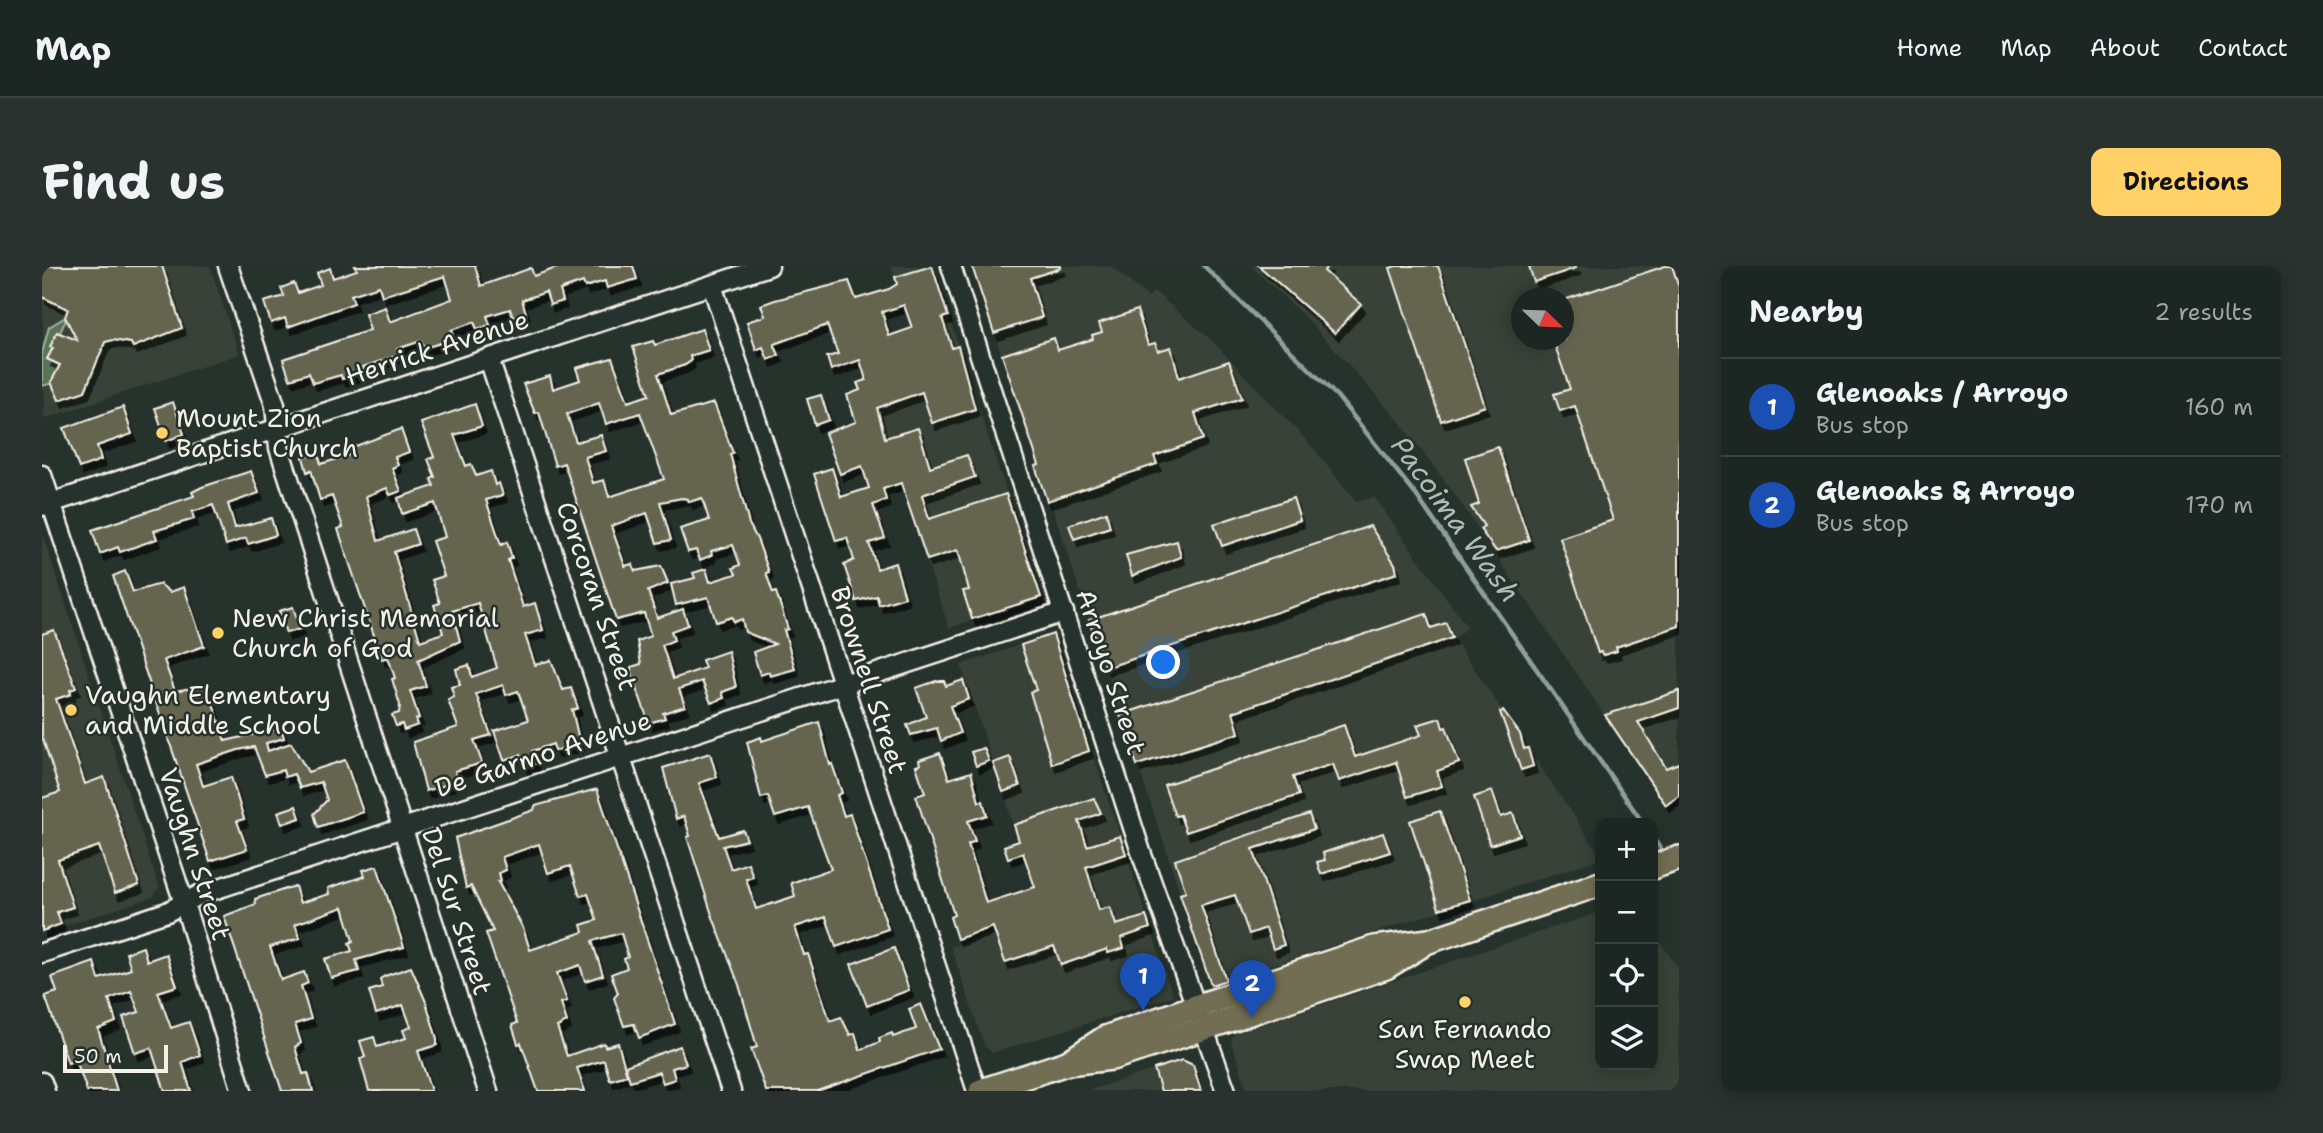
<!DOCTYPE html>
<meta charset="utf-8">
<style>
:root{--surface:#1c2622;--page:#29322f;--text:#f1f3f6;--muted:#a0a5a5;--line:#3a4340;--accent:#ffd166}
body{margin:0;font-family:"Shantell Sans",sans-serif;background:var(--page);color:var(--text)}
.controls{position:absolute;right:21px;bottom:21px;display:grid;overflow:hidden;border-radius:14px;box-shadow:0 4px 18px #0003}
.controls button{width:63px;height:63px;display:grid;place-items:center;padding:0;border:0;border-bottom:2px solid var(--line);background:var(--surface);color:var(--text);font:35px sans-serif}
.compass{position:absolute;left:1469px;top:21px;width:63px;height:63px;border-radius:50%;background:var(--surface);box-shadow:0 4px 18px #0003;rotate:113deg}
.scale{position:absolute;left:21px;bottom:18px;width:105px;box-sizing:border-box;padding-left:7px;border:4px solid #f4f1e8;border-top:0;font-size:19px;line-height:24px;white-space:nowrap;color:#f4f1e8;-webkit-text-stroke:5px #26332d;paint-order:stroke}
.you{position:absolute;left:1122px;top:397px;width:24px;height:24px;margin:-18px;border:5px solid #fff;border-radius:50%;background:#1a73e8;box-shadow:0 0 0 10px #1a73e833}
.badge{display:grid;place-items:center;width:46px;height:46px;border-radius:50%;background:var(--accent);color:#fff;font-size:23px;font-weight:700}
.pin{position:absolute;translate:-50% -58px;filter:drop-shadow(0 2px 4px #0008)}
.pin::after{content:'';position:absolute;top:37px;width:24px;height:21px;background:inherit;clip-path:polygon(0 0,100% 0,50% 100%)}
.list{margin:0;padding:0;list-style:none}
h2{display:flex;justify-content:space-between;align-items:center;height:91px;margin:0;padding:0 28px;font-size:30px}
h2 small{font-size:23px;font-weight:400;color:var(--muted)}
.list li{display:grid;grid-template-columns:46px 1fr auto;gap:21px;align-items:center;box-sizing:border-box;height:98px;padding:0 28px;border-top:2px solid var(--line)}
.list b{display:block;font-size:26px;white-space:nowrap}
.list p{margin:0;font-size:23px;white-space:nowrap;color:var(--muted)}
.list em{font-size:23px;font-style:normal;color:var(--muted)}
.icon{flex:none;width:38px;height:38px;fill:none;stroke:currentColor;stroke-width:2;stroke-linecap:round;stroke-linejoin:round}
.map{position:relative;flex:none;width:1637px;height:825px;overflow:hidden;border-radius:14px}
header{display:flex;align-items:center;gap:42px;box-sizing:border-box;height:98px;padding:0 35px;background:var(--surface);border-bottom:2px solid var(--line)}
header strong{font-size:33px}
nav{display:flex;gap:38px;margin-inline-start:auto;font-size:24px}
.intro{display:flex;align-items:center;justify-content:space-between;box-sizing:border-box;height:168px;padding:0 42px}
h1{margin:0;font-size:49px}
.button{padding:18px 32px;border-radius:14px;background:var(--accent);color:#111;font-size:24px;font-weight:700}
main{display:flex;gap:42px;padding:0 42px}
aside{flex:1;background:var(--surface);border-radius:14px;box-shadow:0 4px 18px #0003}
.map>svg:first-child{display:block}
</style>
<header>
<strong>Map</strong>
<nav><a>Home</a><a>Map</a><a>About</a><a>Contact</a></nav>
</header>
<div class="intro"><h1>Find us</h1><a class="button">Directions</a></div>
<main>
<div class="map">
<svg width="1637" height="825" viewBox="0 0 1637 825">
<defs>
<filter id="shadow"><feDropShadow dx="4" dy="7" stdDeviation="0" flood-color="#0009"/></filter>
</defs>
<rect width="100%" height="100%" fill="#26332d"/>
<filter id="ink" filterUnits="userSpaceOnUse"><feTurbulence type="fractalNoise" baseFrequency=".0143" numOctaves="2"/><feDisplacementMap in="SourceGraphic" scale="14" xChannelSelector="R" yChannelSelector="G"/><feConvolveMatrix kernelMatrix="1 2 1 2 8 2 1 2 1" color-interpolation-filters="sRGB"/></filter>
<g filter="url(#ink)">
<g fill="#394238" fill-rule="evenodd">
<path d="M0 0H168L197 88 2 153Z"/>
<path d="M849 0H890L999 331 907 362 814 81 869 62Z"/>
<path d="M930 0H1068L1106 31 1112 25 1169 74 1267 177 1314 236 1332 231 1425 361 1412 373 1558 589V593L1169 719Z"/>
<path d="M1209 0H1637V530L1624 539 1409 223 1357 155 1267 55ZM1479 32H1521V74H1479Z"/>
<path d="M0 267 117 621 111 631 0 667Z"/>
<path d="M1011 368 1131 730 950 787 942 779 909 681 1002 650 919 399Z"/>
<path d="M1558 646V799H1611V665L1637 704V825H1206L1189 775 1192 768Z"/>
<path d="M1143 794 1153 798 1163 825H1045Z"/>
</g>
<path fill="#587359" stroke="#a6b2a0" stroke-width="2" d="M22 52 24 54 5 93 20 100 11 117 0 120V87L7 61Z"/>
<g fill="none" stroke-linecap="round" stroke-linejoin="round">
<g stroke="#8ca19d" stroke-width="4.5">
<path d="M1162 0 1295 130 1374 229 1601 557"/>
<path d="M1611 572 1623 589"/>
</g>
</g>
<g fill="#656550" stroke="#f4f1e8" stroke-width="2" fill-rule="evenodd" filter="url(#shadow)">
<path d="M0 0H120L140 62 91 81 89 77 71 74 63 76 43 125 17 134 9 116 18 99 5 93 11 82 8 81 15 66 35 74 23 51 26 43 0 31Z"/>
<path d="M313 0H433L439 20 489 2 492 10 520 0H591L595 13 565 22 563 15 543 21 541 16 518 24 521 35 508 39 504 26 480 34 484 47 471 51 468 43 445 50 448 59 435 63 432 56 409 64 412 73 382 82 379 75 355 83 357 89 321 101 322 106 300 113 299 109 271 117 267 107 248 113 241 93 328 64 323 48 343 41 348 56 410 33 403 10 340 30 337 20 309 29 312 37 246 61 243 52 229 57 222 36 242 30 239 22 252 17 256 27 279 19 275 7 288 2 291 12 315 4Z"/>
<path d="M890 0 906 50 900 52 910 82 916 80 933 143 890 157 880 126 835 142 843 172 876 162 888 201 925 189 933 211 880 229 887 253 964 228 999 331 930 353 921 325 927 324 916 284 885 294 859 217 841 223 844 234 831 239 843 272 827 277 835 303 853 297 863 331 837 339 835 330 814 335 802 299 812 294 805 272 794 275 772 208 790 202 799 231 827 222 820 200 798 208 783 167 814 156 805 129 818 124 815 117 824 114 818 94 789 104 785 91 796 88 785 59 732 78 737 89 726 94 721 81 714 84 705 56 723 50 719 39 733 34 807 15 814 33 847 23 855 18 853 11ZM862 39 870 62 847 70 840 46Z"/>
<path d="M930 0H1019V2L988 12 1000 51 952 67Z"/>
<path d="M1217 0H1286L1282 5 1319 38 1293 67Z"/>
<path d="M1354 0H1396L1443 140 1399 155 1348 2Z"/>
<path d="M1487 0H1534V2L1492 16Z"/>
<path d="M1623 0H1630L1637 21V360L1574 381 1575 385 1561 389 1559 386 1556 387 1518 272 1571 254 1533 140 1518 145 1512 128 1528 123 1511 74H1522V34Z"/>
<path d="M1095 44 1106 79 1113 77 1116 85 1129 81 1137 112 1187 95 1200 132 1153 147 1161 173 1112 190 1115 198 1005 235 993 200 997 199 960 89 1012 72 1016 84 1051 73 1050 69 1060 66 1057 57Z"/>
<path d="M660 63 667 84 648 90 649 95 643 99 616 108 629 149 672 137 691 187 688 188 707 258 715 273 727 306 724 307 731 327 734 326 746 363 742 364 753 403 728 410 727 406 718 409 711 386 733 378 703 366 700 353 692 356 690 351 674 356 666 331 634 339 629 318 653 312 651 307 664 303 668 316 694 308 691 302 698 299 691 279 669 285 670 289 658 294 654 284 646 286 638 263 667 254 660 232 647 236 646 233 640 232 618 236 629 274 615 277 605 247 569 260 583 300 590 298 593 305 619 300 626 317 606 325 615 352 641 343 646 359 629 365 632 374 620 379 631 413 663 402 660 394 686 385 694 421 680 426 682 432 669 437 660 415 637 423 643 440 621 447 623 452 607 457 589 406V401L599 398 595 375 609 370 602 347 574 354 522 197 513 200 497 146 493 147 481 118 508 110 511 123 538 114 534 102 570 92 586 136 607 129 591 81 611 75 613 79ZM557 137 564 158 598 147 622 213 567 231 562 214 551 217 543 191 564 185 559 169 534 176 525 148Z"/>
<path d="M779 129 787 154 773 159 765 133Z"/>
<path d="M131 136 142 168 124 175 113 142Z"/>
<path d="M433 138 440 160 412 169 424 200 429 198 434 210 449 205 453 219 457 217 461 229 444 234 459 279 465 276 470 292 466 294 481 341 493 337 501 364 483 369 493 399 509 394 521 424 529 422 536 442 530 444 538 478 513 485 511 478 490 485 494 497 482 501 478 489 462 494 452 465 486 454 476 425 464 429 461 419 434 428 449 469 432 474 440 497 413 505 416 515 384 525 371 476 416 461 406 434 412 431 409 421 418 419 414 403 427 399 430 411 455 402 436 337 410 345 418 375 376 394 384 420 368 425 377 452 374 453 376 459 362 464 360 458 354 460 350 449 357 447 358 439 350 413 353 412 346 391 340 393 302 281 296 263 301 261 290 230 278 234 269 204 265 206 261 191 276 187 279 198 305 190 310 186 308 182 359 163 367 186 353 191 356 199 350 202 359 225 348 229 345 222 324 230 336 275 371 263 376 278 352 286 378 375 401 367 392 339 398 337 390 314 402 310 390 275 403 271 393 237 360 248 356 232 392 220 389 213 393 211 386 193 392 191 379 157Z"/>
<path d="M81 141 90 168 55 180 59 194 37 202 22 162Z"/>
<path d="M1456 181 1487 274 1454 285 1438 263 1442 260 1429 241 1437 238 1423 192Z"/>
<path d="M209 205 217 227 186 238 193 262 229 252 234 269 206 278 204 272 184 279 171 239 150 246 152 253 112 265 115 273 78 286 76 281 58 288 50 264 152 230 150 226 160 221Z"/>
<path d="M1251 232 1258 254 1180 280 1172 258Z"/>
<path d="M1064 246 1068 261 1032 273 1027 259Z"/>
<path d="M1328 260 1353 298 1355 307 1063 402 1047 354Z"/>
<path d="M1135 275 1139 291 1090 310 1084 289Z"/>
<path d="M83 305 91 326 118 318 128 326 142 321 162 380 122 394 133 425 165 419 183 475 239 462 242 472 224 477 226 485 249 477 266 506 303 494 321 546 276 561 272 548 285 534 279 516 258 522 252 508 243 511 241 504 223 509 212 481 196 484 154 498 161 520 189 511 202 553 195 555 205 583 168 595 71 310Z"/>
<path d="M251 341 258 363 244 367 237 345Z"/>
<path d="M1384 348 1389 362 1404 357 1410 372 1191 446 1197 467 1095 499 1078 449Z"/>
<path d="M12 364 34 422 28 424 29 428 14 433 43 518 62 511 97 619 73 627 57 580 16 594 31 641 15 646 19 658 0 665V532L18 526 0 470V368Z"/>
<path d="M1011 368 1047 485 1010 498 988 426 994 424 979 379Z"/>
<path d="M921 414 927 433 908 440 918 467 899 475 895 462 869 469 865 459 884 451 874 422 894 415H902L904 420Z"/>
<path d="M1637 425V442L1596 456 1624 502 1637 497V530L1624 539 1563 449Z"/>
<path d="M1461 445 1478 468 1482 483 1486 482 1491 500 1479 504 1458 446Z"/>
<path d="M1398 452 1401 462 1404 461 1417 497 1395 505 1400 520 1365 531 1354 496 1297 515 1291 498 1251 511 1257 529 1144 566 1138 549 1133 550 1122 519 1302 459 1313 491 1379 469 1375 459Z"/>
<path d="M777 456 788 499 790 498 800 527 795 529 802 550 808 548 846 663 794 681 784 651 753 661 762 689 766 688 788 755 799 751 808 769 813 767 818 784 838 776 837 772 850 767 851 771 874 763 867 743 879 738 897 783 775 825H724L709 783 715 781 697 719 670 649 645 571 648 570 642 550 634 553 621 502 668 487 675 511 657 517 677 571 701 564 705 574 681 580 689 603 706 597 711 611 704 613 714 643 753 630 749 617 789 603 766 541 733 551 726 530 719 532 705 476 719 471 720 475Z"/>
<path d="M942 482 947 495 934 500 929 486Z"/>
<path d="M898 487 907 513 929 506 937 536 941 535 945 549 926 555 933 575 926 578 944 637 993 621 981 587 966 592 962 580 977 575 972 559 1052 532 1059 547 1037 555 1045 580 1078 570 1084 588 1044 601 1057 644 1068 641 1074 659 1104 650 1108 662 1079 672 1082 682 1066 687 1065 683 1019 699 1012 680 963 696 951 661 915 673 908 651 912 649 874 530 883 527 874 500 878 499 877 494Z"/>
<path d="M968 491 978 520 961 526 951 497Z"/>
<path d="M555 523 633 758 597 772 592 758 582 760 572 732 576 727 569 708 585 702 582 693 586 691 579 667 550 675 561 709 543 715 538 699 515 707 525 735 519 737 525 756 515 761 525 790 562 777 563 781 576 777 585 809 568 814 562 794 535 802 543 825H496L479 777 476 778 470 759 475 757 444 667 451 665 429 620 424 622 413 572 492 544 493 540ZM497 578 506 607 528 600 538 630 546 628 555 654 539 659 541 666 488 684 481 662 456 616 459 615 457 607 464 604 460 591Z"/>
<path d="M1450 525 1459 551 1471 547 1478 569 1448 579 1432 531Z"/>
<path d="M254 540 258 552 240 558 236 546Z"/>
<path d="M1398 545 1428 634 1397 643 1368 555Z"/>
<path d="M1267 548 1272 563 1211 583 1242 679 1231 683 1224 662 1207 668 1193 629 1159 639 1184 714 1169 719 1138 628 1144 626 1133 594Z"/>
<path d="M1341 567 1348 586 1279 608 1275 596 1283 594 1281 587Z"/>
<path d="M335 600 362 681 314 694 317 705 289 712 283 693 310 685 307 677 311 675 301 641 253 658 258 672 228 681 239 714 262 706 266 717 259 720 269 753 253 758 259 777 253 781 261 808 266 807 271 825H240L182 650 214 638 213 633 253 620 258 637 287 628 286 622 323 610 321 604Z"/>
<path d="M101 681 105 695 124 688 135 720 116 726 129 762 147 756 158 789 140 796 149 825H123L109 782 93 787 81 751 97 746 89 725 67 733 74 756 56 763 75 825H45L34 794 26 797 7 741 3 730 15 726 10 711 52 696 57 713 89 703 84 687Z"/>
<path d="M852 682 867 724 825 740 809 698Z"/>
<path d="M369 701 384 736 395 773V779L376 785 389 825H327L318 793 323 791 318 775 332 771 335 781 364 772 361 764 369 761 361 739 334 748 327 725 340 721 338 713 343 710Z"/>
<path d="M638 780 644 798 630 802 633 813 621 817 617 806 588 815 583 800Z"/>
<path d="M1140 794 1151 799 1159 825H1119L1112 803Z"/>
</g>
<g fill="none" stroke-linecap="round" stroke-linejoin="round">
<defs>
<g id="minor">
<path d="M186 0 233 139 237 182 446 825"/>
<path d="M909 0 1099 586 1184 825"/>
<path d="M670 19 935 825"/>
<path d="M447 93 689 825"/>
<path d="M0 209 142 637 200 825"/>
<path d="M0 240 727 0"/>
<path d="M0 687 125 646 159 628 1022 346"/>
<path d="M0 816 3 825"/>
</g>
<g id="major">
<path d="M1611 601 1637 592"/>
<path d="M1025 797 1063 772 1156 740 1332 682 1387 675 1558 618"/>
<path d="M939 825 1025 797 1070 792 1163 762 1344 701 1380 679"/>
</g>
</defs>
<use href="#minor" stroke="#f4f1e8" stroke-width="23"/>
<use href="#major" stroke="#f4f1e8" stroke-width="28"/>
<use href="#minor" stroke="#26332d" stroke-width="18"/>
<use href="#major" stroke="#726e52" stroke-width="23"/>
</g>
</g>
<g fill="#ffd166" stroke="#26332d" stroke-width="2.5">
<circle cx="120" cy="167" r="7"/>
<circle cx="176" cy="367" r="7"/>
<circle cx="29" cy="444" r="7"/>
<circle cx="1423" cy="736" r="7"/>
</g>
<g text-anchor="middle" stroke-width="5" stroke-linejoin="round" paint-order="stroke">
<g font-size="26" fill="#f4f1e8" stroke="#26332d">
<text transform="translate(395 82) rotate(-18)" y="9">Herrick Avenue</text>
<text transform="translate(555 330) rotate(71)" y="9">Corcoran Street</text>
<text transform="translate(1069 406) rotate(72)" y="9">Arroyo Street</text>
<text transform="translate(827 414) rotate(72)" y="9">Brownell Street</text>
<text transform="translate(501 488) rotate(-18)" y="9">De Garmo Avenue</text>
<text transform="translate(153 588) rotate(72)" y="9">Vaughn Street</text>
<text transform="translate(415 645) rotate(72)" y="9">Del Sur Street</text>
</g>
<g font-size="26" fill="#f4f1e8" stroke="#26332d" text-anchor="start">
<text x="134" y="161">Mount Zion<tspan x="134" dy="30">Baptist Church</tspan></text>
<text x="190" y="361">New Christ Memorial<tspan x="190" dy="30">Church of God</tspan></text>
<text x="43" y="438">Vaughn Elementary<tspan x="43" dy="30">and Middle School</tspan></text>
<text x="1423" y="772" text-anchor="middle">San Fernando<tspan x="1423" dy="30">Swap Meet</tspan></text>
</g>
<g font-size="28" font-style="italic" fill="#afbbb6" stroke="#26332d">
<text transform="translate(1414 253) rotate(54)" y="10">Pacoima Wash</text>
</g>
</g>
</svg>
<div class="controls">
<button>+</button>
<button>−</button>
<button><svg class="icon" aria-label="locate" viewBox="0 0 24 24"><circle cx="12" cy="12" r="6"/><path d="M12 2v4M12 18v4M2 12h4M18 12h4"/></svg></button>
<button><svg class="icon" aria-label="layers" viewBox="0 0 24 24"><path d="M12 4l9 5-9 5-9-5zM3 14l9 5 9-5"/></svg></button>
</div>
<svg class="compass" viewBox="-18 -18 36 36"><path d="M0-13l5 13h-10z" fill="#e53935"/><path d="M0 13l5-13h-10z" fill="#a0a5a5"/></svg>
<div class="scale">50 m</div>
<div class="you"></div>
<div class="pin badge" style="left:1101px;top:745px;background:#1a4fb4">1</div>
<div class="pin badge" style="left:1210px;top:752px;background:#1a4fb4">2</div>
</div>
<aside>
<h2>Nearby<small>2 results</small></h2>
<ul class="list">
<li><span class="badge" style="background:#1a4fb4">1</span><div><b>Glenoaks / Arroyo</b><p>Bus stop</p></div><em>160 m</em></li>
<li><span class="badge" style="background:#1a4fb4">2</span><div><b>Glenoaks &amp; Arroyo</b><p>Bus stop</p></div><em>170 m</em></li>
</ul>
</aside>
</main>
